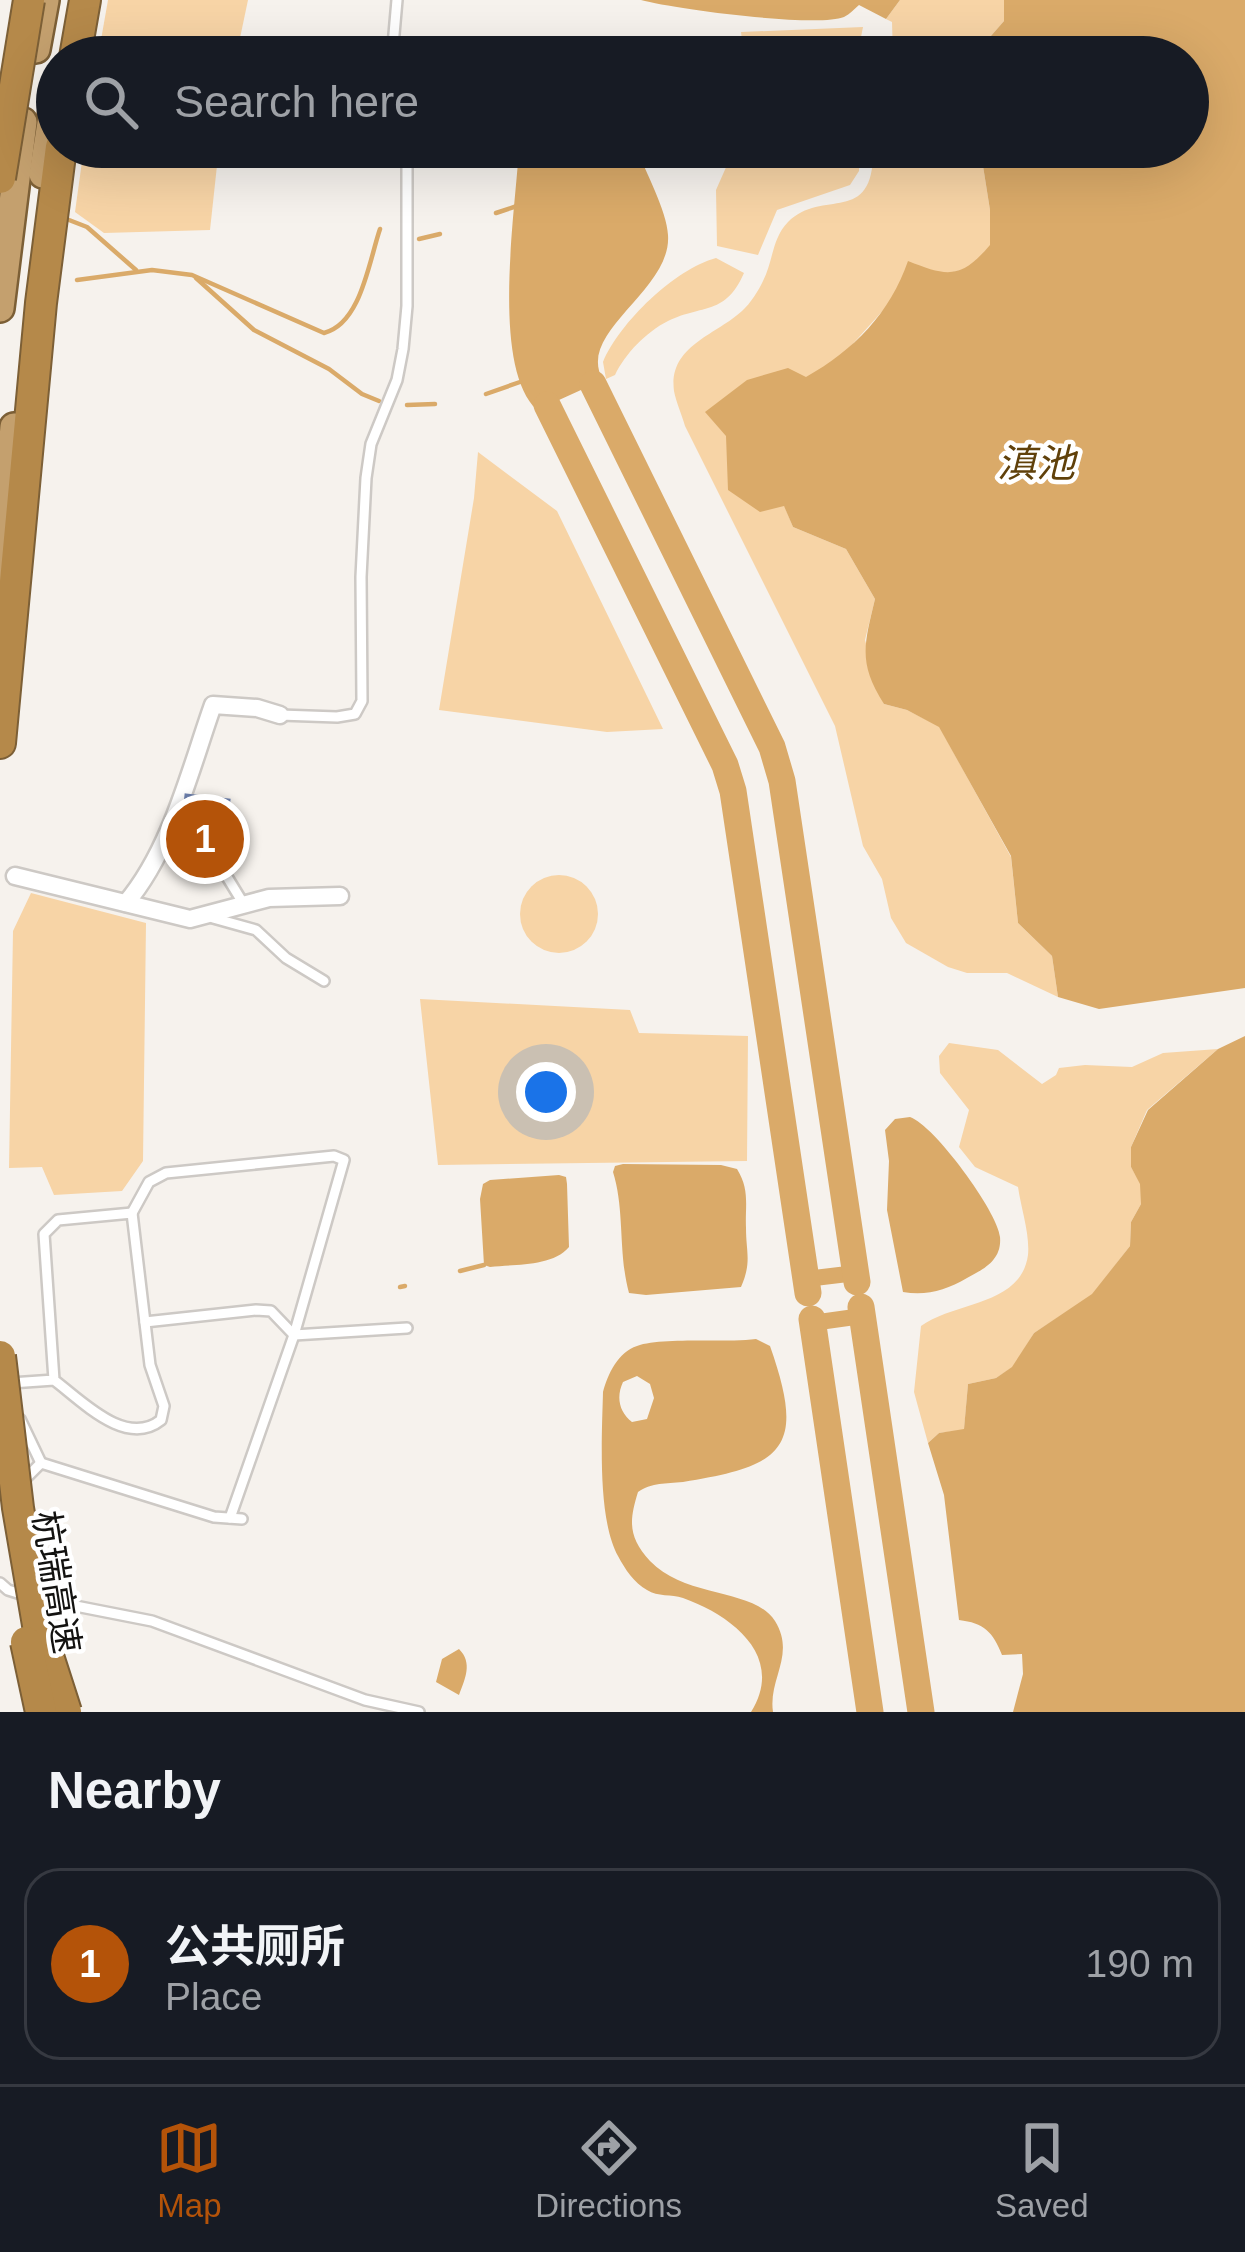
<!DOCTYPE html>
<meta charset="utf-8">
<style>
:root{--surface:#171b24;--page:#20242c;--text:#f1f3f6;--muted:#9ea1a6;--line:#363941;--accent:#b45309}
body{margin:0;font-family:Helvetica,"Noto Sans SC",sans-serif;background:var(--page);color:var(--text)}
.you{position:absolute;left:546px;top:1092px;width:42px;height:42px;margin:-30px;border:9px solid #fff;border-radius:50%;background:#1a73e8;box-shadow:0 0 0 18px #1a73e833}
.badge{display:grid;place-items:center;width:78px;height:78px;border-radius:50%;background:var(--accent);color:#fff;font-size:39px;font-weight:700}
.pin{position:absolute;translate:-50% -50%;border:6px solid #fff;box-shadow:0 3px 12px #0006}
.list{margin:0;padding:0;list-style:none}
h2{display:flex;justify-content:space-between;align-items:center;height:156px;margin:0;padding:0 48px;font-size:51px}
h2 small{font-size:39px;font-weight:400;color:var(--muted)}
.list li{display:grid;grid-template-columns:78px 1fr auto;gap:36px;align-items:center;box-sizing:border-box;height:192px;margin:0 24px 24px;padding:0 24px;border:3px solid var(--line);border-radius:36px}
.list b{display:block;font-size:45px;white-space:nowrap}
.list p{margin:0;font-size:39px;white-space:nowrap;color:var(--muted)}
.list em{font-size:39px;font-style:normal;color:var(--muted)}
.icon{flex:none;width:66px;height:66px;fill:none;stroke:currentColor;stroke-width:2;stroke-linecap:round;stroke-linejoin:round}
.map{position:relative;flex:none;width:1245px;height:1712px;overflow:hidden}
.search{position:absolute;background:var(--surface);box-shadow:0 12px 48px #0002;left:36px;right:36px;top:36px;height:132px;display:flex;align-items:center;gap:30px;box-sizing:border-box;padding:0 42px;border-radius:66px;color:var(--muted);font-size:45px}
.sheet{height:372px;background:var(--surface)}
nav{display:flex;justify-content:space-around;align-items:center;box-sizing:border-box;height:168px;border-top:3px solid var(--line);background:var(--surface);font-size:33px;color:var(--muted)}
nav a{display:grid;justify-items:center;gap:6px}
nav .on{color:var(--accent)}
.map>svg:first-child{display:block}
</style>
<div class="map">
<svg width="1245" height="1712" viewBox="0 0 1245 1712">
<rect width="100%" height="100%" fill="#f6f2ed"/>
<g fill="#f7d4a6">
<path d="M108 0H248L236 57H98Z"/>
<path d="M900 0H1004V21L990 37 986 57H893L892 22 886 19Z"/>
<path d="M863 27 857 57H744L741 32Z"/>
<path d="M84 147H219L210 230 104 233 75 212Z"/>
<path d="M735 147H860L859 171 850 185 777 210 758 255 717 246 716 190Z"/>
<path d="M873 147H980L990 210V246L971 267 943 275 896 296 841 357 726 436 784 505 793 527 846 549 875 599 865 640 884 704 907 710 939 726 1011 857 1018 923 1052 956 1058 997 1007 973H967L948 967 906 943 891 918 882 879 863 846 835 726 685 426C682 415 676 402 674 391 668 346 716 335 742 311 750 304 759 290 763 281 773 262 772 238 788 222 823 187 875 228 873 147Z"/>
<path d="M716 258 744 273C725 316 703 304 668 321 646 332 625 354 615 375L606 379 603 362C620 322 675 269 716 258Z"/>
<path d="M478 452 557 511 663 729 607 732 439 710 474 498Z"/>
<circle cx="559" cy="914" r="39"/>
<path d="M31 893 146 923 143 1161 122 1191 54 1195 42 1167 9 1168 13 931Z"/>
<path d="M420 999 630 1010 639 1033 748 1036 747 1161 438 1165Z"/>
<path d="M949 1043 998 1050 1042 1084 1056 1075 1059 1068 1085 1065 1132 1067 1163 1053 1218 1049 1147 1110 1131 1147V1167L1141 1184V1204L1131 1222 1130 1246 1092 1295 1034 1333 1013 1367 996 1378 968 1384 964 1430 939 1433 928 1443 914 1392 921 1326C956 1301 1021 1306 1028 1255 1030 1234 1021 1208 1018 1187L975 1167 959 1147 969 1110 940 1073 939 1056Z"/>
</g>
<g fill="#daaa69" fill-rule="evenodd">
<path d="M641 0H900L886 19 859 5C854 9 850 14 844 17 816 28 674 9 641 0Z"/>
<path d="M1004 0H1245V988L1099 1009 1058 997 1052 956 1018 923 1011 856 939 727 907 710 884 704C858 663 864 645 875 599L846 549 793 527 784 506 760 512 728 490 726 436 705 412 747 380 788 368 806 377C854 350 890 313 908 261 948 277 961 279 990 245V210L980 147H1188V57H986L990 37 1004 21Z"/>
<path d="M519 147H636C645 171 667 211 668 235 672 291 575 332 603 380L537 410C490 366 516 209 519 147Z"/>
<path d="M1245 1036V1712H1013L1023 1674 1022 1654 1002 1655C993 1632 984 1623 959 1620L944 1495 928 1443 939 1433 964 1429 968 1384 996 1378 1012 1367 1034 1333 1092 1294 1130 1246 1131 1222 1141 1204 1140 1184 1131 1167V1147L1148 1110 1218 1049Z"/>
<path d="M910 1117C934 1125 998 1212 1000 1237 1002 1260 984 1269 967 1278 946 1290 927 1296 903 1292L887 1210 889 1161 885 1130 895 1119Z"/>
<path d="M623 1164 721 1165 737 1169C750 1190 745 1205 746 1228 746 1252 752 1262 741 1287L646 1295 629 1293C618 1253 625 1210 613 1172L615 1166Z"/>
<path d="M559 1175 566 1177 567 1184 569 1247C552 1267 515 1264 490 1267L484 1265 480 1199 483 1184 490 1180Z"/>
<path d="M756 1339 770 1346C806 1448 785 1466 683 1482 665 1484 653 1482 638 1492 629 1521 628 1537 650 1561 687 1599 754 1588 775 1621 796 1655 768 1679 773 1712H751C786 1656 731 1615 683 1598 671 1594 658 1597 647 1590 634 1583 625 1569 618 1556 597 1518 602 1436 603 1392 608 1374 618 1352 637 1346 662 1337 725 1343 756 1339ZM637 1376 650 1384 654 1398 647 1419 632 1422C619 1412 616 1397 623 1382Z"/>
<path d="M459 1649C473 1663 465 1679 459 1695L436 1682 442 1659Z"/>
</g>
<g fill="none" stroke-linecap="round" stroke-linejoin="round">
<g stroke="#daaa69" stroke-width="4.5">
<path d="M496 213 517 206"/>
<path d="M69 220 87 227 136 270"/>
<path d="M419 239 440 234"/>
<path d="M196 278 254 330 329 369 362 394 379 401"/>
<path d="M77 280 152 270 192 275 324 333C361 324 369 261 380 229"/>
<path d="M486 394 520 382"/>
<path d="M407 405 435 404"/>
<path d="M460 1271 484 1265"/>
<path d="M400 1287 405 1286"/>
</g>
<g stroke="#daaa69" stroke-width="16">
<path d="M806 1279 856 1273"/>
<path d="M812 1323 862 1316"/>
</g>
<g stroke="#daaa69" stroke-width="27">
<path d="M593 384 772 747 782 781 857 1282"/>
<path d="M547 405 725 765 733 791 808 1293"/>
<path d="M861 1307 921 1712"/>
<path d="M812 1319 870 1712"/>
</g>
<defs>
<g id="service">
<path d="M392 57 397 0"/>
<path d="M280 715 337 717 355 714 362 701 361 577 366 478 371 444 397 380 403 349 407 306V147"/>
<path d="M221 867 243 903"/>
<path d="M213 918 256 930 286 958 324 981"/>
<path d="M132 1213 149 1182 166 1173 334 1156 344 1160 294 1335 230 1518"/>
<path d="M145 1322 256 1310 271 1311 294 1335 407 1328"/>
<path d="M11 1383 54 1380C82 1401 126 1448 161 1420L164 1406 150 1365 132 1213 58 1220 44 1234 54 1380"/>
<path d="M20 1419 41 1463"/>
<path d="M21 1483 41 1463 214 1517 242 1519"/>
<path d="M0 1583 8 1590 24 1595"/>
<path d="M40 1599 152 1621 365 1700 419 1712"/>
</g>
<g id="minor">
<path d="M15 876 190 919 269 898 340 896"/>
<path d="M126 903C171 850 190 770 213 705L257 708 280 715"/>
</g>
<g id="trunk">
<path d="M36 49 45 0"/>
<path d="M43 174 57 85"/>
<path d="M0 308 23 122"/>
<path d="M0 578 14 427"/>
</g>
<g id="motorway">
<path d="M75 57 85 0"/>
<path d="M0 743 41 303 61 147"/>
</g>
</defs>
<use href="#service" stroke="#cdc9c5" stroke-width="14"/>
<use href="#minor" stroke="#cdc9c5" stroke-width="21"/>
<use href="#trunk" stroke="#7c5f36" stroke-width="32"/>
<use href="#motorway" stroke="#7c5f36" stroke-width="34"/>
<use href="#service" stroke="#fff" stroke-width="9"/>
<use href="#minor" stroke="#fff" stroke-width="16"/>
<use href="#trunk" stroke="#c4a06e" stroke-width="27"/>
<use href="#motorway" stroke="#b5894a" stroke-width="30"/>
<defs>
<g id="motorway-bridge">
<path d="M0 178 29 0"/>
<path d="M0 1356 18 1508 38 1625 66 1712"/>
<path d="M26 1642 41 1712"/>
</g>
</defs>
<use href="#motorway-bridge" stroke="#7c5f36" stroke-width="34" stroke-linecap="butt"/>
<use href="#motorway-bridge" stroke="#b5894a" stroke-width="30"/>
</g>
<path fill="#879fd9" d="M229 822 224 860 182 856V833Z"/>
<path fill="#6e82b0" d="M229 800V822L224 860V838Z"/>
<path fill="#9db9fc" stroke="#6e82b0" stroke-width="3" d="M186 795 229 800 224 838 182 833Z"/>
<g text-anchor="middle" stroke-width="9" stroke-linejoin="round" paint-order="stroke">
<g font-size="36" fill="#131210" stroke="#fff">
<text transform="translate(57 1582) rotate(81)" y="13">杭瑞高速</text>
</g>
<g font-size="39" font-style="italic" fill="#60410b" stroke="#fff">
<text x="1036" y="477">滇池</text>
</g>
</g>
</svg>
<div class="you"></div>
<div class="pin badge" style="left:205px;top:839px">1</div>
<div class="search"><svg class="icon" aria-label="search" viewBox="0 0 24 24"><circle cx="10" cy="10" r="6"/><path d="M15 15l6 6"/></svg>Search here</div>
</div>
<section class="sheet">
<h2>Nearby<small></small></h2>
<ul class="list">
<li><span class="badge">1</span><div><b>公共厕所</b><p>Place</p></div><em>190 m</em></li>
</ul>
</section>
<nav>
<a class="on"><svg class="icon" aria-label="map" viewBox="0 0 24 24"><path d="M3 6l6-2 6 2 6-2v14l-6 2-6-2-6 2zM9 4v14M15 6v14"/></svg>Map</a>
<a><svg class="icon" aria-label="directions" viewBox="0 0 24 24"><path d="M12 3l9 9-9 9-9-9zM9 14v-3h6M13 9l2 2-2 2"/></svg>Directions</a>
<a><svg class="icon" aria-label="saved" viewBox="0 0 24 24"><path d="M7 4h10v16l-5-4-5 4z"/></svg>Saved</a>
</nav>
